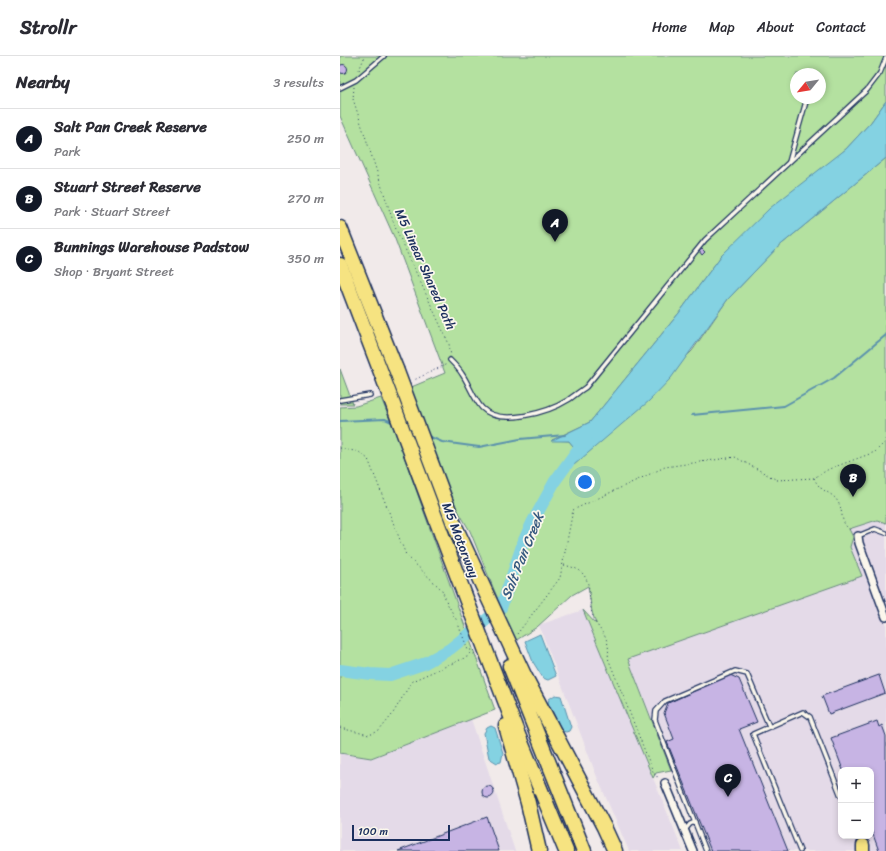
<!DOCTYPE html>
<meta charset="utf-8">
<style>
:root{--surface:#fff;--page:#f2f2f3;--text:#2b2b33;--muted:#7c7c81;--line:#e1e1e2;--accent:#111827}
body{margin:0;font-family:Sriracha,sans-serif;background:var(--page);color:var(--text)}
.controls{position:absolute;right:12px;bottom:12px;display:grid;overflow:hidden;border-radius:8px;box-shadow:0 2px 6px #0003}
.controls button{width:36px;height:36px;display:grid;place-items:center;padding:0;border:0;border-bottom:1px solid var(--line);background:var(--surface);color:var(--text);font:20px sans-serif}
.compass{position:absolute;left:450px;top:12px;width:36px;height:36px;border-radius:50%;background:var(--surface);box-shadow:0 2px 6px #0003;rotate:240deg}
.scale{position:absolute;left:12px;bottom:10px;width:98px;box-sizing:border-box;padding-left:4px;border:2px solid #1b2f5e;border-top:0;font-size:11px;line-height:14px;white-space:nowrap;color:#1b2f5e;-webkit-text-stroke:3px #fbf7ec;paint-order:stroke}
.you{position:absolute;left:245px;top:426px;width:14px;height:14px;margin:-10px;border:3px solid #fff;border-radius:50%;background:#1a73e8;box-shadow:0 0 0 6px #1a73e833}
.badge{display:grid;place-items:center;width:26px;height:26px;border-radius:50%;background:var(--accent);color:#fff;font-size:13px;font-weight:700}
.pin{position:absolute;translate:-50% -33px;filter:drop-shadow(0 1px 2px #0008)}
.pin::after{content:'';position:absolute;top:21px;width:14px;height:12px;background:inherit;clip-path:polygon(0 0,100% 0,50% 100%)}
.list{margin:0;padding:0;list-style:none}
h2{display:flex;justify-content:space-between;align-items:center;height:52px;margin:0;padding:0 16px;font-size:17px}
h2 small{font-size:13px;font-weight:400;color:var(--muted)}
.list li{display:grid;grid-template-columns:26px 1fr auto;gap:12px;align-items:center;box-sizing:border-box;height:60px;padding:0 16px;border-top:1px solid var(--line)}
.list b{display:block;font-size:15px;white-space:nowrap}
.list p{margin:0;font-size:13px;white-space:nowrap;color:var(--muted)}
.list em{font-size:13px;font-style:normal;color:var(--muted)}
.map{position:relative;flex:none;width:546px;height:795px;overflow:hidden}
header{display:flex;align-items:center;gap:24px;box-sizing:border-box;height:56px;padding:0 20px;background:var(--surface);border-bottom:1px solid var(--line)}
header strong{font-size:19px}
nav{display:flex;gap:22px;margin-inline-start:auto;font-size:14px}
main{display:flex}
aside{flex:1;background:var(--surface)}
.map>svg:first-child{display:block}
</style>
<header>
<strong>Strollr</strong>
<nav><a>Home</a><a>Map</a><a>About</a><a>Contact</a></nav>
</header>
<main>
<aside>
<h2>Nearby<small>3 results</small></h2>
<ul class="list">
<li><span class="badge">A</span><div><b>Salt Pan Creek Reserve</b><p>Park</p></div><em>250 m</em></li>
<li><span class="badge">B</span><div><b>Stuart Street Reserve</b><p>Park · Stuart Street</p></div><em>270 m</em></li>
<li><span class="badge">C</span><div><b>Bunnings Warehouse Padstow</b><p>Shop · Bryant Street</p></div><em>350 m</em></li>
</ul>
</aside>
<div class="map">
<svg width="546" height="795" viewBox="0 0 546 795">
<rect width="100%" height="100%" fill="#f1eaea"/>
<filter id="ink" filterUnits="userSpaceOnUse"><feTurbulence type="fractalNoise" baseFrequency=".025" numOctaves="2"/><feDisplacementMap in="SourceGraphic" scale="8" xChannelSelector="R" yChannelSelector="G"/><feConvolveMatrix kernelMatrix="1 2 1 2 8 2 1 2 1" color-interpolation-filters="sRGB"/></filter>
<g filter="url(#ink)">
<g fill="#e4dae8" fill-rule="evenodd">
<path d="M537 464 546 467V795H364L288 603 521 520 510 491 513 481 509 473ZM501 714H531V780H501Z"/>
<path d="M243 554 313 722 343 795H289L257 721 199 569Z"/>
<path d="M131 663 175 795H0V697L32 702Z"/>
</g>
<g fill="#b4e1a0" stroke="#68887f" fill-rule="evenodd">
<path d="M0 0H546V45L531 66 506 93 381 200 339 257 250 366 212 384 229 385 238 396 235 408 352 295 388 243 437 192 546 102V467L537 464 509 473 513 481 510 491 522 520 288 603 331 714 316 717 313 722 243 554 256 568 252 556 248 530 232 539 197 571 175 585 130 475 117 453 69 332 105 317 55 183 0 60ZM456 18H480V42H456Z"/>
<path d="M0 313 13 348H0Z"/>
<path d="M41 342 59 386 155 654 31 702 0 697V351L16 350Z"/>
</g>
<g fill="#84d2e2" stroke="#5a91ad">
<path d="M546 45V102L437 192 388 243 331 322 309 345 234 409 238 396 229 385H211L250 366 339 257 381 200 430 152 506 93 531 66Z"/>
<path d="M200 578 216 620 208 624 203 622 193 606 185 585Z"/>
<path d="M215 639 221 640 231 671 229 675 226 676 222 675 208 647 209 643Z"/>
<path d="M151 670 155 672 163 697 161 706 157 707 149 702 144 677 147 672Z"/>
</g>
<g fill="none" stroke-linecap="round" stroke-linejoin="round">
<g stroke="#5a91ad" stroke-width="2">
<path d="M352 359 444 350 494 322 546 279"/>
<path d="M0 365 45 363 54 367"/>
<path d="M86 379 102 386 139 391 180 383 225 379"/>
</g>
<path stroke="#84d2e2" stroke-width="12" d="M0 614 30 618 50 619 83 608 110 593 161 552 184 484 192 467 215 425 246 382"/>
</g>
<g fill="#c7b4e4" stroke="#1b2f5e">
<circle cx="3" cy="13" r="4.5"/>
<path d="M362 193 365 196 362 199 359 195Z"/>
<path d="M390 619 399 623 417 666 399 673 448 795H371L327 686 334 683 324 657 328 647Z"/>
<path d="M539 619 545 637 489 658 482 640Z"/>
<path d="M537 665 539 671 542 669 546 680V795H539L531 773V714H503L491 682Z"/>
<circle cx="148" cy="736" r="6"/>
<path d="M147 761 159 795H58Z"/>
</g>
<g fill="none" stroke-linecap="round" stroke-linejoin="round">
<defs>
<g id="service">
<path d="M0 32 16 24 44 0"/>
<path d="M449 106 467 42"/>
<path d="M110 304C114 308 119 313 122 318 129 328 133 342 142 352 160 371 209 356 228 344 234 340 240 335 246 331L365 184 527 34 540 17 546 2"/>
<path d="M0 344 30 339"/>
<path d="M518 480 535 473 546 477"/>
<path d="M345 774 350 768 355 766"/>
<path d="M366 795 315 664 316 655 325 645 395 615 407 618 429 670"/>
<path d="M460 795 413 678 463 656 470 661 501 740"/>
</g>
<g id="minor">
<path d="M518 480 519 487 546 561"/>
<path d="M325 727 353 795"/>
</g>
<path id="trunk" d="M523 789V795"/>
<g id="motorway">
<path d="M0 172 56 313"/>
<path d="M0 209 42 319"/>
<path d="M114 468 184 619 264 771 275 795"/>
<path d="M103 482 178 679 226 795"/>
<path d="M170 610 244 795"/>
<path d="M166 670 188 747 199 795"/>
</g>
</defs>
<use href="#service" stroke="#1b2f5e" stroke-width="6"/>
<use href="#minor" stroke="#1b2f5e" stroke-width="10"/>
<use href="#trunk" stroke="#1b2f5e" stroke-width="15"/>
<use href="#motorway" stroke="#1b2f5e" stroke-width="17"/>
<g stroke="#1b2f5e" stroke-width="1" stroke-dasharray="1 3" stroke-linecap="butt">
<path d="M19 14 25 0"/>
<path d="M14 31 13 43 55 171 109 288 111 300"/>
<path d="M72 325 107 308"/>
<path d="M0 392 19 396 28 403 66 499 102 534 107 547 117 565 128 594H134L130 598"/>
<path d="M474 422C481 438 491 434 498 446 505 459 498 466 513 476"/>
<path d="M224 509C231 511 238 512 243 518 252 529 248 544 252 557 258 578 271 577 268 602L314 718 317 719V723"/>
<path d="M177 578 220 522 233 454 325 411 395 401 437 424 474 422 489 413 535 396 546 385"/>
<path d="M0 672 29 679 39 675 52 659 72 625 136 597"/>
</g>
<use href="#service" stroke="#fbf7ec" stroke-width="3.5"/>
<use href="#minor" stroke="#fbf7ec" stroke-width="7"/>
<use href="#trunk" stroke="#f6e381" stroke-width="12"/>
<use href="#motorway" stroke="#f6e381" stroke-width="14"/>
<defs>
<g id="motorway-bridge">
<path d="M56 313 114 468"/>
<path d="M42 319 103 482"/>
</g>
</defs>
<use href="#motorway-bridge" stroke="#1b2f5e" stroke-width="17" stroke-linecap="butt"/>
<use href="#motorway-bridge" stroke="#f6e381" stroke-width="14"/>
</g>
</g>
<g text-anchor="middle" stroke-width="3.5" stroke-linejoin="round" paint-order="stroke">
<g font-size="13" fill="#1b2f5e" stroke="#fbf7ec">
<text transform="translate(86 213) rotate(66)" y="5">M5 Linear Shared Path</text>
<text transform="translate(121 484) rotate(69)" y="5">M5 Motorway</text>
</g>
<g font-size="14" font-style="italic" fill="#35587f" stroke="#fbf7ec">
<text transform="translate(182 500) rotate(-68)" y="5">Salt Pan Creek</text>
</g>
</g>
</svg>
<div class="controls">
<button>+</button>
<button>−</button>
</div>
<svg class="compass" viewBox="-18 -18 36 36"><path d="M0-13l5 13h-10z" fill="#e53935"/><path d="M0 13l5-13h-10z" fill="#7c7c81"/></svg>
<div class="scale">100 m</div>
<div class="you"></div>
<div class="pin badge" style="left:215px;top:186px">A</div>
<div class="pin badge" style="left:513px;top:441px">B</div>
<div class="pin badge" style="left:388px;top:741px">C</div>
</div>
</main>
